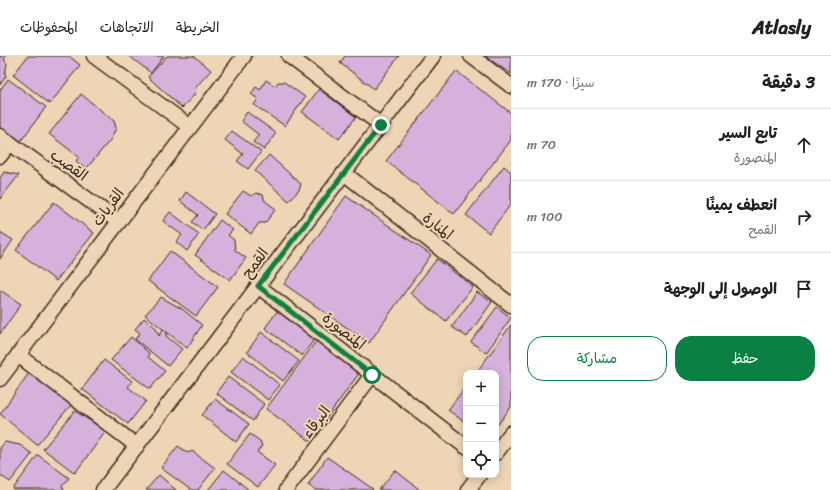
<!DOCTYPE html>
<html lang="ar">
<meta charset="utf-8">
<style>
:root{--surface:#fff;--page:#f6f6f6;--text:#202124;--muted:#757577;--line:#e0e0e0;--accent:#0b8043}
body{margin:0;font-family:Sriracha,"Playpen Sans Arabic",sans-serif;background:var(--page);color:var(--text);direction:rtl}
.controls{position:absolute;right:12px;bottom:12px;display:grid;overflow:hidden;border-radius:8px;box-shadow:0 2px 10px #0003}
.controls button{width:36px;height:36px;display:grid;place-items:center;padding:0;border:0;border-bottom:1px solid var(--line);background:var(--surface);color:var(--text);font:20px sans-serif}
.stop{position:absolute;width:12px;height:12px;margin:-9px;border:3px solid #0b8043;border-radius:50%;background:#fff}
.stop.end{background:#0b8043;border-color:#fff;box-shadow:0 1px 4px #0008}
.list{margin:0;padding:0;list-style:none}
h2{display:flex;justify-content:space-between;align-items:center;height:52px;margin:0;padding:0 16px;font-size:17px}
h2 small{font-size:13px;font-weight:400;color:var(--muted)}
.list li{display:grid;grid-template-columns:26px 1fr auto;gap:12px;align-items:center;box-sizing:border-box;height:72px;padding:0 16px;border-top:1px solid var(--line)}
.list b{display:block;font-size:15px;white-space:nowrap}
.list p{margin:0;font-size:13px;white-space:nowrap;color:var(--muted)}
.list em{font-size:13px;font-style:normal;color:var(--muted)}
.actions{display:flex;gap:8px;padding:12px 16px}
.actions a{flex:1;padding:9px 0;border:1px solid var(--accent);border-radius:16px;text-align:center;font-size:14px;color:var(--accent)}
.actions .main{background:var(--accent);color:#fff}
.icon{flex:none;width:22px;height:22px;fill:none;stroke:currentColor;stroke-width:2;stroke-linecap:round;stroke-linejoin:round}
.map{position:relative;flex:none;width:511px;height:434px;overflow:hidden;direction:ltr}
header{display:flex;align-items:center;gap:24px;box-sizing:border-box;height:56px;padding:0 20px;background:var(--surface);border-bottom:1px solid var(--line)}
header strong{font-size:19px}
nav{display:flex;gap:22px;margin-inline-start:auto;font-size:14px}
main{display:flex}
aside{flex:1;background:var(--surface)}
.map>svg:first-child{display:block}
</style>
<header>
<strong>Atlasly</strong>
<nav><a>الخريطة</a><a>الاتجاهات</a><a>المحفوظات</a></nav>
</header>
<main>
<aside>
<h2>3 دقيقة<small>سيرًا · 170 m</small></h2>
<ul class="list">
<li><svg class="icon" aria-label="ahead" viewBox="0 0 24 24"><path d="M12 20V5M6 11l6-6 6 6"/></svg><div><b>تابع السير</b><p>المنصورة</p></div><em>70 m</em></li>
<li><svg class="icon" aria-label="right" viewBox="0 0 24 24"><path d="M7 20v-9h11M14 6l5 5-5 5"/></svg><div><b>انعطف يمينًا</b><p>القمح</p></div><em>100 m</em></li>
<li><svg class="icon" aria-label="arrive" viewBox="0 0 24 24"><path d="M6 21V4h12l-3 4 3 4H6"/></svg><div><b>الوصول إلى الوجهة</b></div></li>
</ul>
<div class="actions"><a class="main">حفظ</a><a>مشاركة</a></div>
</aside>
<div class="map">
<svg width="511" height="434" viewBox="0 0 511 434">
<rect width="100%" height="100%" fill="#eed5b5"/>
<filter id="ink" filterUnits="userSpaceOnUse"><feTurbulence type="fractalNoise" baseFrequency=".025" numOctaves="2"/><feDisplacementMap in="SourceGraphic" scale="8" xChannelSelector="R" yChannelSelector="G"/><feConvolveMatrix kernelMatrix="1 2 1 2 8 2 1 2 1" color-interpolation-filters="sRGB"/></filter>
<g filter="url(#ink)">
<g fill="#d5b1db" stroke="#3b2a1e">
<path d="M0 0H6L4 3 7 8 5 18 6 20 0 29Z"/>
<path d="M28 0H69L80 9 50 48 13 19Z"/>
<path d="M129 0H164L151 17Z"/>
<path d="M167 0H194L211 14 196 31 195 38 182 52 148 21Z"/>
<path d="M345 0H399L374 33 340 7Z"/>
<path d="M485 0H511V18Z"/>
<path d="M456 15 511 57V84L454 158 386 105Z"/>
<path d="M8 23 46 51 20 86 0 71V34Z"/>
<path d="M266 24 275 30 278 26H284L305 41 285 70 254 49 258 43 251 38 256 31 260 34Z"/>
<path d="M319 33 356 61 339 83 302 56Z"/>
<path d="M81 38 114 65 116 72 111 83 86 113 76 105 79 101 49 78Z"/>
<path d="M247 56 276 77 264 94 253 86 259 79 241 65Z"/>
<path d="M232 75 261 96 248 113 237 105 243 98 225 84Z"/>
<path d="M269 99 301 128 299 134 289 145 255 115Z"/>
<path d="M504 110 511 116V148L489 177 466 159Z"/>
<path d="M4 116 19 119 0 143V122Z"/>
<path d="M243 135 251 140 256 137 263 139 265 145 276 153 265 167H259L251 178 225 158Z"/>
<path d="M186 136 215 158 203 174 192 166 198 159 180 145Z"/>
<path d="M346 140 431 199 369 287 284 228Z"/>
<path d="M54 146 94 177 56 225 16 194Z"/>
<path d="M170 156 199 178 187 195 176 186 182 179 163 165Z"/>
<path d="M220 164 233 174 228 179 234 184 235 194 246 202 230 224 195 199Z"/>
<path d="M0 176 13 184 0 203Z"/>
<path d="M170 195 218 231 196 260 148 225Z"/>
<path d="M437 203 473 231 446 265 410 237Z"/>
<path d="M0 234 21 248 0 278Z"/>
<path d="M477 236 492 246 467 281 452 271Z"/>
<path d="M161 241 182 253 202 269 187 292 145 259Z"/>
<path d="M497 251 511 262 486 297 471 286Z"/>
<path d="M278 254 316 281 302 300 265 272Z"/>
<path d="M144 262 156 272 159 280 163 273 167 276 166 280 182 293 168 310 135 283 140 277 135 273Z"/>
<path d="M511 269V351L496 371V317H476Z"/>
<path d="M261 276 299 305 283 325 247 296Z"/>
<path d="M131 281 149 297 148 301 165 315 150 333 111 304Z"/>
<path d="M317 284 360 316 310 385 266 353Z"/>
<path d="M243 300 280 329 268 344 231 316Z"/>
<path d="M104 304 132 325 128 331 146 345 128 368 82 333Z"/>
<path d="M29 317 71 349 37 389 0 358Z"/>
<path d="M228 321 264 348 253 365 216 337Z"/>
<path d="M466 330V367L448 354Z"/>
<path d="M215 343 249 368 236 386 202 359Z"/>
<path d="M75 355 106 375 75 417 43 393Z"/>
<path d="M250 378 260 385 262 390 257 396 275 409 258 431 227 408Z"/>
<path d="M5 386 20 389 32 398 10 426 0 419V392Z"/>
<path d="M178 390 188 397 192 395 215 412 198 434H191L161 412Z"/>
<path d="M38 399 69 422 62 430 64 434H15L13 433Z"/>
<path d="M327 401 373 433 372 434H316L308 429Z"/>
<path d="M224 414 249 434H208Z"/>
<path d="M395 414 420 434H379Z"/>
<path d="M159 419 176 434H146Z"/>
</g>
<g fill="none" stroke-linecap="round" stroke-linejoin="round">
<defs>
<g id="minor">
<path d="M94 0 190 71"/>
<path d="M289 0 381 69"/>
<path d="M471 0 511 30"/>
<path d="M0 80 119 166"/>
<path d="M0 100 10 87"/>
<path d="M344 117 511 249"/>
<path d="M258 230 466 391"/>
<path d="M18 299 137 390"/>
<path d="M0 323 244 0"/>
<path d="M496 397 511 377"/>
<path d="M103 434 433 0"/>
<path d="M286 434 372 319"/>
<path d="M468 434 479 419"/>
</g>
</defs>
<use href="#minor" stroke="#3b2a1e" stroke-width="17"/>
<use href="#minor" stroke="#eed5b5" stroke-width="14"/>
</g>
</g>
<g fill="none" stroke-linecap="round" stroke-linejoin="round" filter="url(#ink)">
<path stroke="#0b8043" stroke-width="5" d="M372 319 258 230 381 69"/>
</g>
<g text-anchor="middle" stroke-width="4" stroke-linejoin="round" paint-order="stroke">
<g font-size="15" fill="#3b2a1e" stroke="#eed5b5">
<text transform="translate(69 109) rotate(36)" y="5">القصب</text>
<text transform="translate(108 151) rotate(-53)" y="5">القريات</text>
<text transform="translate(438 170) rotate(38)" y="5">المنارة</text>
<text transform="translate(255 207) rotate(-53)" y="5">القمح</text>
<text transform="translate(344 275) rotate(38)" y="5">المنصورة</text>
<text transform="translate(316 366) rotate(-53)" y="5">البرقاء</text>
</g>
</g>
</svg>
<div class="controls">
<button>+</button>
<button>−</button>
<button><svg class="icon" aria-label="locate" viewBox="0 0 24 24"><circle cx="12" cy="12" r="6"/><path d="M12 2v4M12 18v4M2 12h4M18 12h4"/></svg></button>
</div>
<div class="stop" style="left:372px;top:319px"></div>
<div class="stop end" style="left:381px;top:69px"></div>
</div>
</main>
